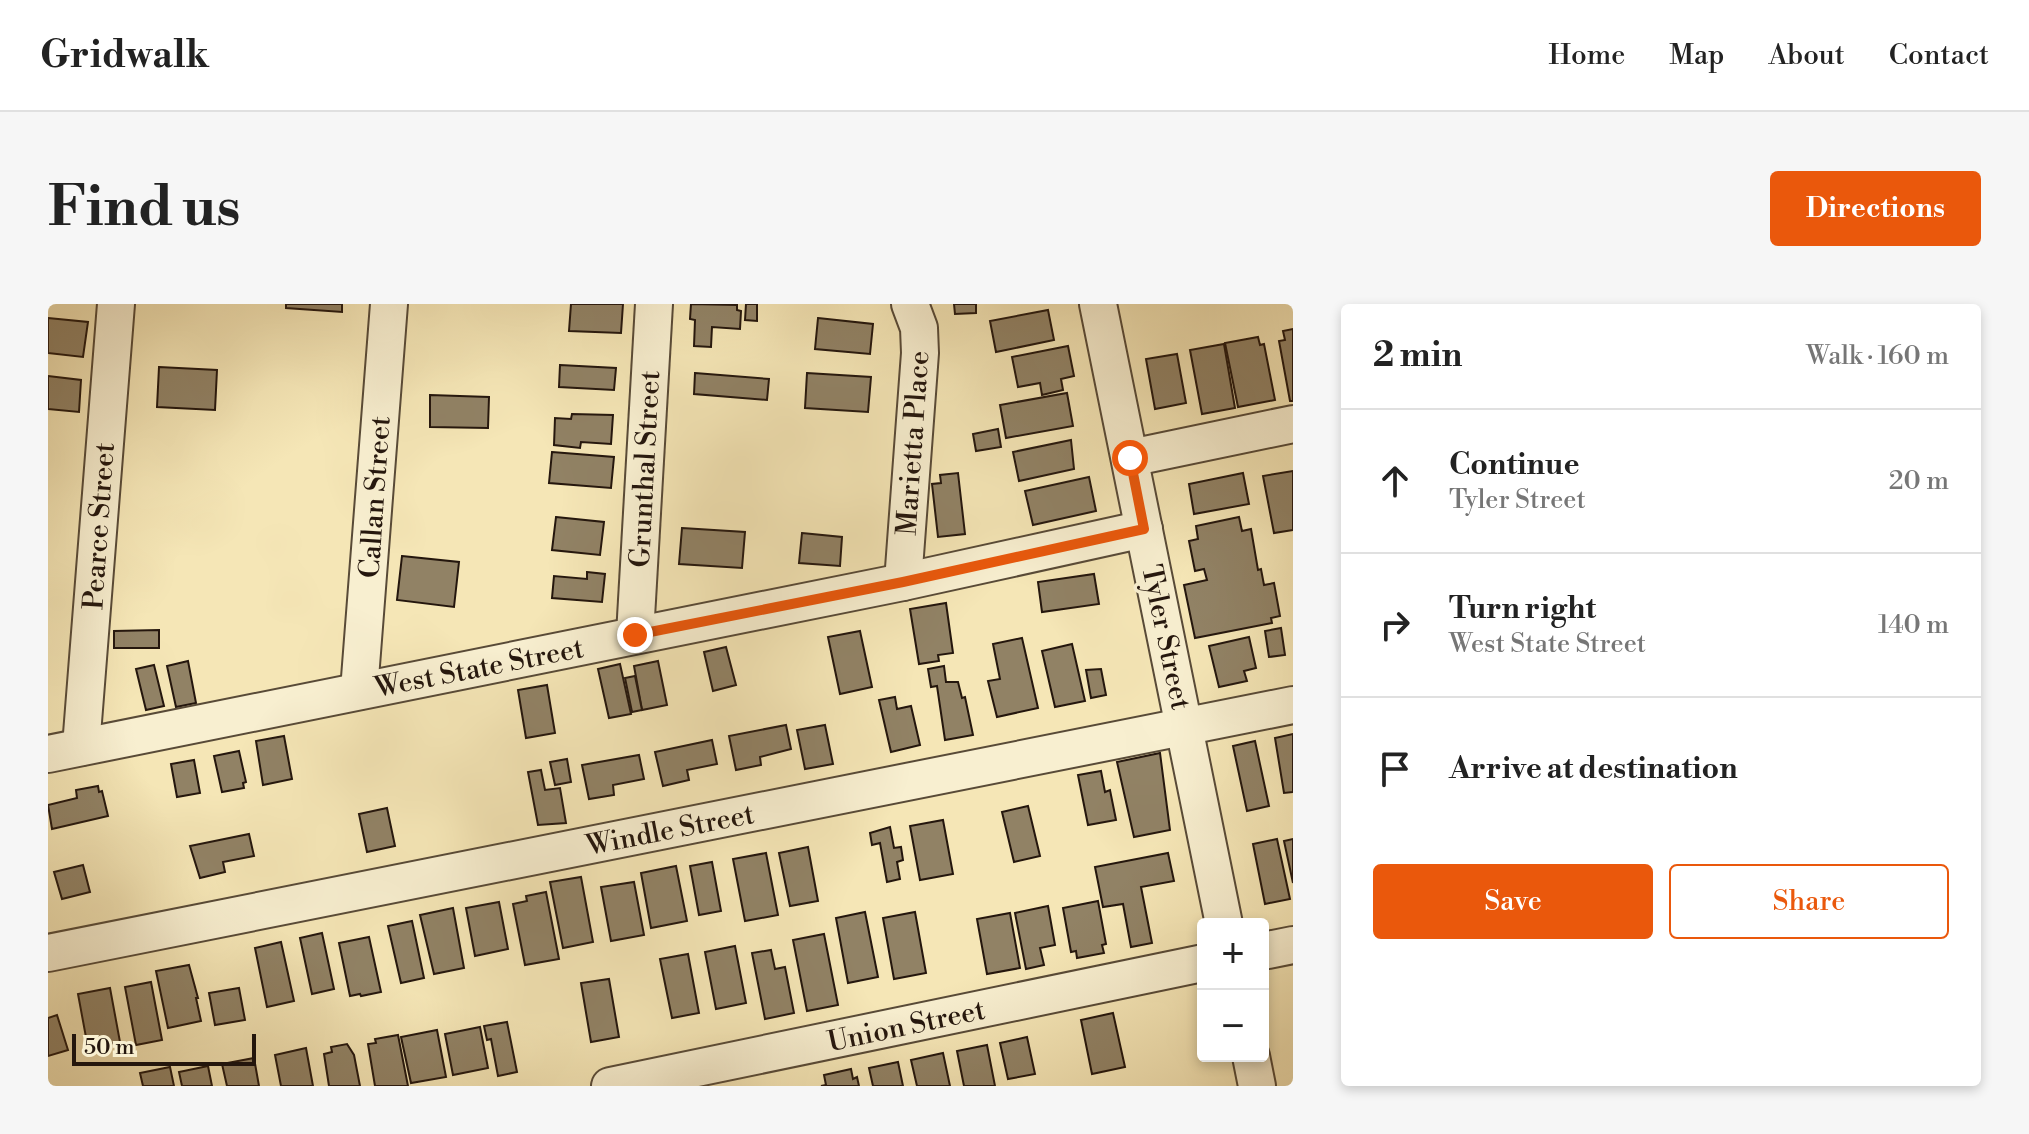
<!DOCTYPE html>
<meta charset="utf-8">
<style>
:root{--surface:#fff;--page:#f6f6f6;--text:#222;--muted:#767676;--line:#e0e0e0;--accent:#ea580c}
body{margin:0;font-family:"Libre Bodoni",serif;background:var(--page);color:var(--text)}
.controls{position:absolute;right:24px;bottom:24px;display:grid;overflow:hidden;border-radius:8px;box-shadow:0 4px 12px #0003}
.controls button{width:72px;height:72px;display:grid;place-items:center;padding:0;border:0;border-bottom:2px solid var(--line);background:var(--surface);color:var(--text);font:40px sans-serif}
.scale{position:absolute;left:24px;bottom:20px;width:184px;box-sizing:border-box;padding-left:8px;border:4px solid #24160d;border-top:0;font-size:22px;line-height:28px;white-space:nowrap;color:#24160d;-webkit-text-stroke:6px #f8efd0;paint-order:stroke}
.stop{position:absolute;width:24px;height:24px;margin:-18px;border:6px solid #ea580c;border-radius:50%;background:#fff}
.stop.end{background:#ea580c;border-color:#fff;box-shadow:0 2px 8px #0008}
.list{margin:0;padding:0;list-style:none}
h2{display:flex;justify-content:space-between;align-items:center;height:104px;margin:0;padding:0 32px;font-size:34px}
h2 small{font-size:26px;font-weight:400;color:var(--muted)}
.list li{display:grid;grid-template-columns:52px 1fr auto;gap:24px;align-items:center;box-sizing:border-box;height:144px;padding:0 32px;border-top:2px solid var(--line)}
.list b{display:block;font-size:30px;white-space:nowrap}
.list p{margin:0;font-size:26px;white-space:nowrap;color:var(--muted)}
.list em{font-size:26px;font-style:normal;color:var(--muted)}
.actions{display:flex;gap:16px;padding:24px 32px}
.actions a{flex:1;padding:18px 0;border:2px solid var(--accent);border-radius:8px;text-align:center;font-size:28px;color:var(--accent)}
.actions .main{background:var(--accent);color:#fff}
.icon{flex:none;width:44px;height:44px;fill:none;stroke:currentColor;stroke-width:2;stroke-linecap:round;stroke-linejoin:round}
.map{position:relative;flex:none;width:1245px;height:782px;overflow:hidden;border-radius:8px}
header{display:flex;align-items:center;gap:48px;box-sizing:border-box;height:112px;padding:0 40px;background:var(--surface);border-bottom:2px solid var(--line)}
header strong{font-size:38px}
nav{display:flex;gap:44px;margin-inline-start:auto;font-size:28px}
.intro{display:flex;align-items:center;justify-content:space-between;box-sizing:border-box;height:192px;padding:0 48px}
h1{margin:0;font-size:56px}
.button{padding:20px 36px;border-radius:8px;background:var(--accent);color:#fff;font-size:28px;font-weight:700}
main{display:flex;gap:48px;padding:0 48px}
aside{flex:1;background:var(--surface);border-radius:8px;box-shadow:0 4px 12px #0003}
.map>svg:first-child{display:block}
</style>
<header>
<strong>Gridwalk</strong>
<nav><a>Home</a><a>Map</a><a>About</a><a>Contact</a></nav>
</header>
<div class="intro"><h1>Find us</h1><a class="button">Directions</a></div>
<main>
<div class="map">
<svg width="1245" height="782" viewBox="0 0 1245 782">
<rect width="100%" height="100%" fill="#f5e6b6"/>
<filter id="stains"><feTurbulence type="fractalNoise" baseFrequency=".0025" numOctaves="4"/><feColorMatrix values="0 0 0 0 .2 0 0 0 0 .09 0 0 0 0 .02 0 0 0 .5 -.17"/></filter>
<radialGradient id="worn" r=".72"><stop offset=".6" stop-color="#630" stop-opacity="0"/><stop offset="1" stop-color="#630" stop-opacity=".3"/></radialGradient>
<g fill="#918265" stroke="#24160d" stroke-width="2">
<path d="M238 0H294V8L238 4Z"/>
<path d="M523 0H575L573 29 521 27Z"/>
<path d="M643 0 689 1V6L693 7 692 25 664 23 663 43 646 42 647 16 642 15Z"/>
<path d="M698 0H709V17L697 16Z"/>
<path d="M906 0H928V9L907 10Z"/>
<path d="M1000 6 1006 36 948 48 942 17Z"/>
<path d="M0 14 40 18 35 53 0 49Z"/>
<path d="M770 14 825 20 822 50 767 45Z"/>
<path d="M1245 25V97H1242L1231 37 1237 36 1235 27Z"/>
<path d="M1210 33 1212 41 1216 40 1227 96 1190 103 1177 39Z"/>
<path d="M1176 40 1187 104 1154 110 1142 46Z"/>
<path d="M1020 42 1026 72 1013 75 1015 86 994 91 992 79 970 83 964 53Z"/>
<path d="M1129 50 1138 99 1107 105 1098 55Z"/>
<path d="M512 61 568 64 566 86 511 83Z"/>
<path d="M111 63 169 66 167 106 109 103Z"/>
<path d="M647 69 721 75 719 96 646 90Z"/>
<path d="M759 69 823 73 820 108 757 104Z"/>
<path d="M0 72 33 76 31 108 0 105Z"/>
<path d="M1019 89 1025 122 958 134 952 101Z"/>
<path d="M382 91 441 93 440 124 382 123Z"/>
<path d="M524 110 565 111 563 140 533 138 532 144 506 141 507 114 523 115Z"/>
<path d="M950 125 953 143 928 147 925 130Z"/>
<path d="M1023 136 1026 165 971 177 965 148Z"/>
<path d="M504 148 566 153 563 184 501 179Z"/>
<path d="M1245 167V226L1226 229 1215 172Z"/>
<path d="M910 169 917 230 890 233 884 180 893 179 892 171Z"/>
<path d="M1195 169 1201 200 1146 210 1141 180Z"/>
<path d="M1041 173 1048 207 985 221 977 187Z"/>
<path d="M508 213 556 218 552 251 504 246Z"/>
<path d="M1191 213 1194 227 1203 225 1210 266 1213 265 1216 281 1226 279 1232 312 1223 314 1224 319 1147 334 1136 281 1159 276 1156 265 1147 267 1141 237 1150 235 1148 222Z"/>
<path d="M634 224 697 228 694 264 631 260Z"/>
<path d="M754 229 794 233 792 262 751 259Z"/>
<path d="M354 252 411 258 406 303 349 296Z"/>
<path d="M539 268 557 270 554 298 504 294 506 272 539 275Z"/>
<path d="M1046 270 1051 300 994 308 990 278Z"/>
<path d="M898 299 905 349 890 351 891 357 871 360 862 305Z"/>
<path d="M1233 324 1237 351 1221 353 1217 327Z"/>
<path d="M111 326V344H66V327Z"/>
<path d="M812 327 824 383 792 390 780 333Z"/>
<path d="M1201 333 1208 364 1196 367 1199 377 1171 383 1161 342Z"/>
<path d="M974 334 990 404 949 413 940 377 952 375 945 340Z"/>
<path d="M1024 340 1037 397 1007 403 994 347Z"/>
<path d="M678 343 688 381 665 387 656 348Z"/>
<path d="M140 357 148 399 128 403 119 362Z"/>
<path d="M610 357 619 401 594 406 586 362Z"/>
<path d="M572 360 583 410 561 414 550 365Z"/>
<path d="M106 361 116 402 98 406 88 365Z"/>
<path d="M896 362 898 378H910L914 394 917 393 925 431 897 436 889 382 883 383 880 365Z"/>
<path d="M1053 365 1058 391 1043 394 1038 366Z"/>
<path d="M587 372 594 406 584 408 577 374Z"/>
<path d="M499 381 507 429 478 434 470 386Z"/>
<path d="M847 393 849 405 863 402 872 441 843 448 831 396Z"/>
<path d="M738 421 743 445 712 453 713 461 688 466 681 432Z"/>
<path d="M777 421 785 460 757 465 749 426Z"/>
<path d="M1245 430V488L1236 489 1227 434Z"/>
<path d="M236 432 244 475 215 481 208 437Z"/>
<path d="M664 436 669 460 639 466 641 476 615 482 607 448Z"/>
<path d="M1207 437 1221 502 1199 507 1185 442Z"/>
<path d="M191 447 198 478 195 479 196 484 174 488 166 452Z"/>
<path d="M1112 449 1122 526 1086 533 1069 458Z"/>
<path d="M591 451 596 475 565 481 566 491 541 495 534 461Z"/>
<path d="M519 455 523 478 507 481 502 458Z"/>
<path d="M146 456 152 489 129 493 123 460Z"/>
<path d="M493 466 497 486 512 484 518 519 490 521 480 468Z"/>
<path d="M1053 467 1057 488 1062 486 1068 516 1040 521 1030 471Z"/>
<path d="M50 482 51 488 54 487 60 512 4 525 0 501 29 494 28 486Z"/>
<path d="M980 502 992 552 966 558 954 508Z"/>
<path d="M339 504 347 542 319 548 311 510Z"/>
<path d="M895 516 905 570 872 576 862 522Z"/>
<path d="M842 523 846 544 853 543 855 556 849 558 852 575 839 578 832 539 824 541 822 529Z"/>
<path d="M201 530 206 552 175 558 177 568 152 574 142 542Z"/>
<path d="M1229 535 1242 595 1217 600 1205 540Z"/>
<path d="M1245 535V579L1236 537Z"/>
<path d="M760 543 770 597 742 602 731 549Z"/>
<path d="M718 549 730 611 697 617 685 555Z"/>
<path d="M1120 549 1126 577 1093 583 1104 639 1083 643 1075 600 1055 603 1047 563Z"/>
<path d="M664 558 673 607 651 611 642 562Z"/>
<path d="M35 561 42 588 14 595 6 568Z"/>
<path d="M628 562 639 617 603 624 593 569Z"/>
<path d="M533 573 545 638 515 644 502 578Z"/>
<path d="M586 578 596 631 563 637 553 583Z"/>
<path d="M498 588 511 655 477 661 465 600 479 597 478 592Z"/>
<path d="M1050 597 1058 640 1054 641 1056 649 1029 654 1028 647 1023 648 1015 604Z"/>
<path d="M451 598 460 645 427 652 418 604Z"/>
<path d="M1000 602 1007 641 992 644 996 661 978 665 967 609Z"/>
<path d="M405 604 416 664 386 670 372 611Z"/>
<path d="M817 608 830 673 800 679 788 614Z"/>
<path d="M867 608 878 669 846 675 835 614Z"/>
<path d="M962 609 972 664 939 670 929 615Z"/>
<path d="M364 617 376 674 353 679 340 622Z"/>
<path d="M274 629 286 685 264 690 252 634Z"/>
<path d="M776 630 790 701 759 707 745 636Z"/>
<path d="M321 633 333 688 313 692 312 690 302 692 291 639Z"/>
<path d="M233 638 246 697 219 703 207 644Z"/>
<path d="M687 642 698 699 668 705 657 648Z"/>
<path d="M723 646 727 665 737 663 746 709 717 715 704 649Z"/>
<path d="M640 650 651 709 624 714 612 655Z"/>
<path d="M141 661 150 694H148L153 717 120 724 108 667Z"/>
<path d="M561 675 571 733 543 738 533 679Z"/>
<path d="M103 678 114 736 88 741 77 683Z"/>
<path d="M62 684 72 738 40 744 30 690Z"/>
<path d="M191 684 197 716 167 721 161 689Z"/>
<path d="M1065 709 1077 763 1044 770 1033 716Z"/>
<path d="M9 711 20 746 0 752V714Z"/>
<path d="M459 718 469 768 450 772 443 735 439 736 436 722Z"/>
<path d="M432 723 440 764 405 771 397 730Z"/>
<path d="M389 726 398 773 363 779 353 733Z"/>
<path d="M350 731 360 782H327L320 740 328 739 327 735Z"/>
<path d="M979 733 987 770 960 775 952 739Z"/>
<path d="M299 740 306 751 312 782H281L276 750 284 748 283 743Z"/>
<path d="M939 741 947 782H916L909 747Z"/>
<path d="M258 744 265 782H233L227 751Z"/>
<path d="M895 749 902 782H869L863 756Z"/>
<path d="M206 754 211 782H179L174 760Z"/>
<path d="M850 758 855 782H825L821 764Z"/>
<path d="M160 762 164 782H134L131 768Z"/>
<path d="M122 763 126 782H95L92 769Z"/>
<path d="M803 765 805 775 809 773 811 782H773L778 781 776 771Z"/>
</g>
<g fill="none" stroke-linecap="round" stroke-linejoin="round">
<defs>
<g id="minor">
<path d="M1050 0 1176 620"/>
<path d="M1082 154 1245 120"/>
<path d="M855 278 872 49 871 24 862 0"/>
<path d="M587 331 606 0"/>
<path d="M311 387 341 0"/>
<path d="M33 443 68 0"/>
<path d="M0 450 855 278 1096 225"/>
<path d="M1215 647 1245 641"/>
<path d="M0 649 1245 401"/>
<path d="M1203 752 1209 782"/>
<path d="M562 782 1155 659"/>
</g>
</defs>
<use href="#minor" stroke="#584a37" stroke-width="40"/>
<use href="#minor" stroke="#f8efd0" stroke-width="36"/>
</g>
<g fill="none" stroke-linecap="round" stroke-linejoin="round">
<path stroke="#ea580c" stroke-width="10" d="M587 331 855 278 1096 225 1082 154"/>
</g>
<g text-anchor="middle" stroke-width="7" stroke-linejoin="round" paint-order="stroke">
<g font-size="28" fill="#24160d" stroke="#f8efd0">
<text transform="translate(864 139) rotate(-86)" y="10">Marietta Place</text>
<text transform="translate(596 165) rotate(-87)" y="10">Grunthal Street</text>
<text transform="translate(326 193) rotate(-86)" y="10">Callan Street</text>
<text transform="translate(50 222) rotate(-86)" y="10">Pearce Street</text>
<text transform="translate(1119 333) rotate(78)" y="10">Tyler Street</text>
<text transform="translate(431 363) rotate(-11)" y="10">West State Street</text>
<text transform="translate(622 525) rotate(-11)" y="10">Windle Street</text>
<text transform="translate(858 721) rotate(-12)" y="10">Union Street</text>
</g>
</g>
<rect width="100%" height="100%" filter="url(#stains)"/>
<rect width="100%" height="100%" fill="url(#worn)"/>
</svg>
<div class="controls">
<button>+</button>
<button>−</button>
</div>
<div class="scale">50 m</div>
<div class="stop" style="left:1082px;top:154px"></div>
<div class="stop end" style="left:587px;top:331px"></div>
</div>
<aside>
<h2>2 min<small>Walk · 160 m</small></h2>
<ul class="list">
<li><svg class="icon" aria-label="ahead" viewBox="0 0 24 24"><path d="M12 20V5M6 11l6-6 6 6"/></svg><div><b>Continue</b><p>Tyler Street</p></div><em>20 m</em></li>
<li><svg class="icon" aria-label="right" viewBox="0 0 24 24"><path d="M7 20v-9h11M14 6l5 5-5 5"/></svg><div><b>Turn right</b><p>West State Street</p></div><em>140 m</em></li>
<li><svg class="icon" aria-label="arrive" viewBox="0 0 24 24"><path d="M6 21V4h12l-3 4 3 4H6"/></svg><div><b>Arrive at destination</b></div></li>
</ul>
<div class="actions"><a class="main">Save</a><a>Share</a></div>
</aside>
</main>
